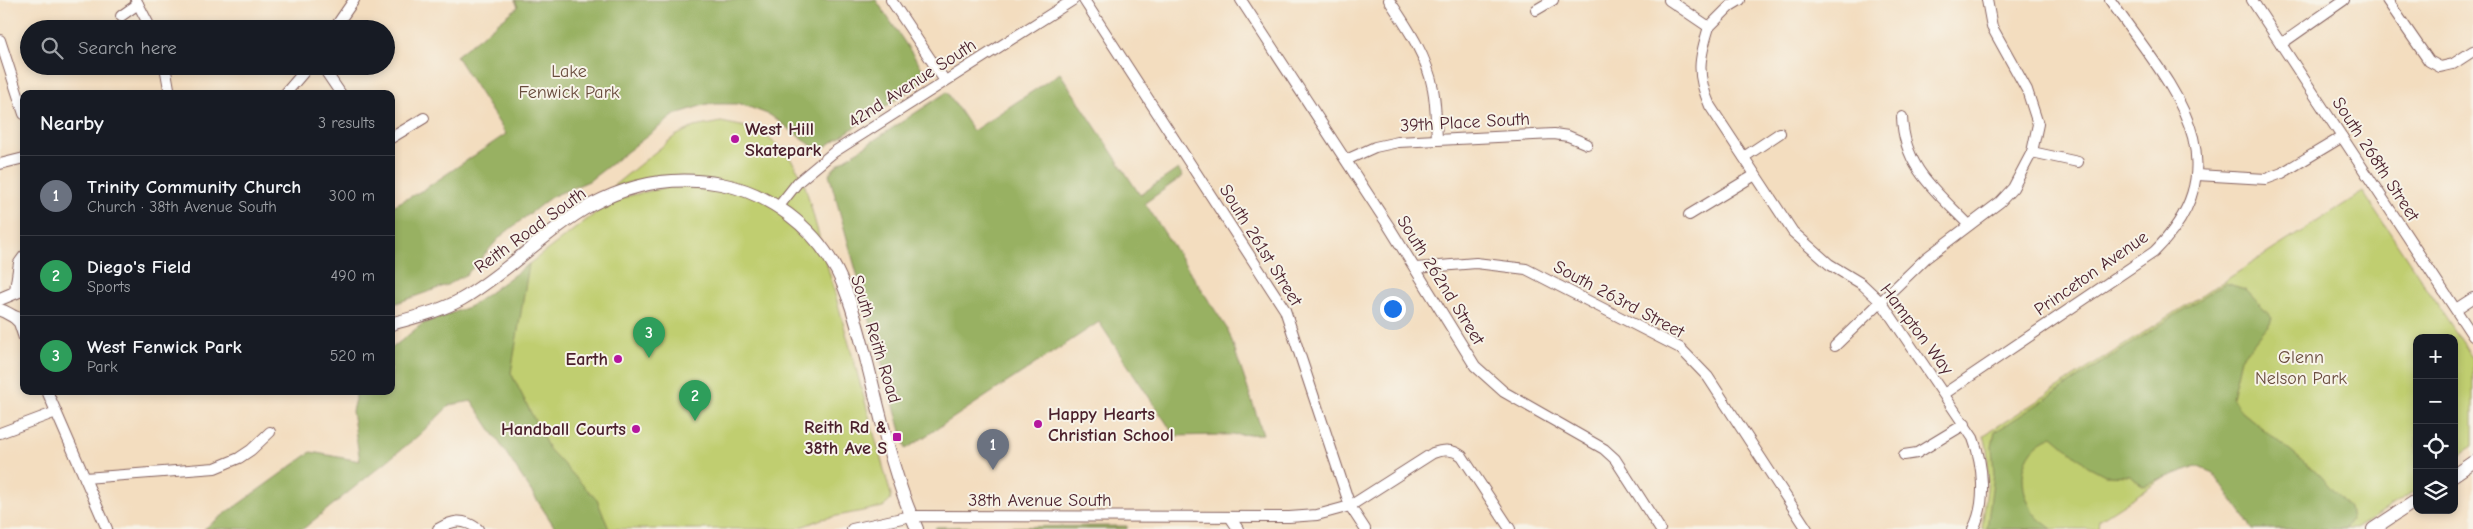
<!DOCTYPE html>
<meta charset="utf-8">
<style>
:root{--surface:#171b24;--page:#20242c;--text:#f1f3f6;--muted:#9ea1a6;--line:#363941;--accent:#d690ce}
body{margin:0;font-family:"Comic Neue",sans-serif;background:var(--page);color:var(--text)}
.controls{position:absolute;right:15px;bottom:15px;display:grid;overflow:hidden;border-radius:10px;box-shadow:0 2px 8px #0003}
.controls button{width:45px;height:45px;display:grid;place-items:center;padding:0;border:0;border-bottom:1px solid var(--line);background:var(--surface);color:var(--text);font:25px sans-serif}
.you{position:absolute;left:1392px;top:308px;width:18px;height:18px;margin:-12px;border:4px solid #fff;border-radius:50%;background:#1a73e8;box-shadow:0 0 0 8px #1a73e833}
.badge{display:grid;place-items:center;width:32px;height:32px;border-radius:50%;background:var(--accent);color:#fff;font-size:16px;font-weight:700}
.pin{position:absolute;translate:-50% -41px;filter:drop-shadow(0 1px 2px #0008)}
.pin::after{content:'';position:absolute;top:26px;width:18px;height:15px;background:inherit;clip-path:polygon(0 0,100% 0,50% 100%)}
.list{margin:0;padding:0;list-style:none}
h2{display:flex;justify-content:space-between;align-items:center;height:65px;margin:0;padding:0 20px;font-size:21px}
h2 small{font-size:16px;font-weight:400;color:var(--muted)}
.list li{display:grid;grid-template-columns:32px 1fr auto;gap:15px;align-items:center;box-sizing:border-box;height:80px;padding:0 20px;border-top:1px solid var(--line)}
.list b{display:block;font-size:19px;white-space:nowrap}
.list p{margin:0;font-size:16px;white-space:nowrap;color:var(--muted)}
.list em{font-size:16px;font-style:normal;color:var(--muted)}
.icon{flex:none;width:28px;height:28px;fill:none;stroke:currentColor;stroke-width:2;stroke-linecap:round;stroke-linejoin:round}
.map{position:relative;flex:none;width:2473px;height:529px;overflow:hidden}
.search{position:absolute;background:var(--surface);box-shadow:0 2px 8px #0003;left:20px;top:20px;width:375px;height:55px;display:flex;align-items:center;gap:12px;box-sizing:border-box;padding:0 18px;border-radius:28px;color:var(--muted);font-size:19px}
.panel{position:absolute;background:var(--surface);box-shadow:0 2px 8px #0003;left:20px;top:90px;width:375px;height:305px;border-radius:10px}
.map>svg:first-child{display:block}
</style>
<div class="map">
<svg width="2473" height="529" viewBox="0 0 2473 529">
<rect width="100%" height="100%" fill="#f7f3e8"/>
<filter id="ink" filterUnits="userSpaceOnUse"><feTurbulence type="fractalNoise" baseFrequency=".02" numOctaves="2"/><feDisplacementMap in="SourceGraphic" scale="10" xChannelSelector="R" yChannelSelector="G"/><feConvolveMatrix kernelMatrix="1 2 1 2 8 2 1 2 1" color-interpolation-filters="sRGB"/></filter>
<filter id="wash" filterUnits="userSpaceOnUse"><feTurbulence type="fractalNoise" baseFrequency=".0096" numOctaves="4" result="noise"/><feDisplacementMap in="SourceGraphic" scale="20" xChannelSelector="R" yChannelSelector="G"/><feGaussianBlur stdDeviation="1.12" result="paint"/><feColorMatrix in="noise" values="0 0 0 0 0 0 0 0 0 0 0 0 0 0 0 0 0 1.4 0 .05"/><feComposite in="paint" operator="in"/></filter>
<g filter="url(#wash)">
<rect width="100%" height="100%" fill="#f3ddbf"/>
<g fill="#c0ce70" stroke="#85764e">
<path d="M721 122 761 130 760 133C783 146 798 164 806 189L891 495 890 501 883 507 822 519 796 529H556L422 324 469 307 483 299 601 209 628 196 671 186 663 175 612 187 675 136 694 127Z"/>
<path d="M2363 192 2473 358V446L2454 458V338H2417V489L2356 529H2269L2215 445 2099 520 2098 529H1982C1985 498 1993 466 1984 435Z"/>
</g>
<g fill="#98b162" stroke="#716846">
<path d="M515 0H876L924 71 918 85 819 151 770 115 741 104H707L676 114 589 181 551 197 501 236 467 274 447 285 391 305V207L423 190 506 134 456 56 518 7Z"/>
<path d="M1060 73 1140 195 1178 169 1183 176 1145 203 1228 330 1263 434 1175 436 1099 322 906 449 829 174 838 164 947 92 973 131Z"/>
<path d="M529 264 511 373 549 449 597 500 609 529H556L472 401 450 405 419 435 303 529H204L311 452 360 461 352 411 357 391H391V349L422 324 471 306Z"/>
<path d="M2225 283 2245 289 2272 318 2270 323 2241 358 2232 397 2240 410 2318 474 2349 508 2351 520 2345 529H2253L2213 473 2196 466 2144 486 2130 476 2105 475 2088 466 2053 436C2018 448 2015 489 2037 517 2041 521 2047 525 2052 529H1987L1994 473 1992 447 1995 432Z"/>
<path d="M1127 526V529H935L936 527Z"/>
</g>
</g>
<g filter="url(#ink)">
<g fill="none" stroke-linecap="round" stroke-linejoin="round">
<defs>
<g id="minor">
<path d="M136 0 151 29"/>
<path d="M891 0 945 81"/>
<path d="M1084 0 1285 310 1350 506 1365 529"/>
<path d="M1241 0 1388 225 1475 366 1504 392 1604 449 1615 459 1660 529"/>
<path d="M1389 0C1407 27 1427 56 1433 89 1436 105 1436 122 1437 139"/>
<path d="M1669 0 1709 27C1699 59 1696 74 1710 106L1793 232 1829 264 1862 284 1882 303 1973 438C1983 464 1987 503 1973 529"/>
<path d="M2252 0 2473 336"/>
<path d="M2387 0 2429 61 2440 67 2453 64 2473 51"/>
<path d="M1536 10 1553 0"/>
<path d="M121 16 138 4"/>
<path d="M1709 27 1730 6 1740 0"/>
<path d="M334 29 354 0"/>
<path d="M0 40 24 114"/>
<path d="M2281 44 2344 0"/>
<path d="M165 66 170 94"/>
<path d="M322 66 341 94"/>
<path d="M285 94 309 66"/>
<path d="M1902 117C1904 168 1936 191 1969 225"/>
<path d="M391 138 424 118"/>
<path d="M2032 152 2078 162"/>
<path d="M1744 157 1780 133"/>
<path d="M1346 160 1375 147 1398 142 1554 134 1568 136 1587 144"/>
<path d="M0 164 24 158"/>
<path d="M2197 175 2266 179 2282 173 2342 137"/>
<path d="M779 206 798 182 834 152 1073 0"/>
<path d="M1689 215 1755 175"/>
<path d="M1416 268 1476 263 1526 269 1680 348 1708 377 1807 529"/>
<path d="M12 294 15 290 19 263 24 256"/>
<path d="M2456 309 2473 298"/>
<path d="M13 317 19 323 24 338"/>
<path d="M1835 346 1926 258 2000 202 2013 188 2032 152 2038 124 2027 90 1992 27 1987 0"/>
<path d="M47 391 107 529"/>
<path d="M1944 394 2154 252C2247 160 2167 82 2110 0"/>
<path d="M0 433 56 412"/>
<path d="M1904 455 1917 453 1965 424"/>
<path d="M85 478 215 468 239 458 251 450 270 432"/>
<path d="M1230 517 1238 529"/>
<path d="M438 529C453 520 463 518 478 529"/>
<path d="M852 529 911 516 1289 517 1317 515 1350 506 1433 453C1444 449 1453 449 1462 456L1510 529"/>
</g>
<g id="major">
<path d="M0 299 24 289"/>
<path d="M0 310C9 312 14 320 24 319"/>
<path d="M391 324C415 317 441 311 462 299 508 272 545 231 591 205 632 183 675 175 721 184 769 193 814 227 837 271 849 295 856 321 863 347 879 407 891 472 917 529"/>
<path d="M2454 475 2473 462"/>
<path d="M2373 529 2417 500"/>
</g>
</defs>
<use href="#minor" stroke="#85625f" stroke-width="12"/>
<use href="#major" stroke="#85625f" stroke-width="14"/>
<use href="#minor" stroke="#fff" stroke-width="10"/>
<use href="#major" stroke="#fff" stroke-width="12"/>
</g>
</g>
<g fill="#b5179e" stroke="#f7f3e8" stroke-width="2">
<circle cx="735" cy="139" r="5"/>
<circle cx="618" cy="359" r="5"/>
<circle cx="1038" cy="424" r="5"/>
<circle cx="636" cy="429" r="5"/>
<rect x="892" y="432" width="10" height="10" rx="2.5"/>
</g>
<g text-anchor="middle" stroke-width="4" stroke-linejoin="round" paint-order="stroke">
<g font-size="18" fill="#684b3c" stroke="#f7f3e8">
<text x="569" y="77">Lake<tspan x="569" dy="21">Fenwick Park</tspan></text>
<text x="2301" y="363">Glenn<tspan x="2301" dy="21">Nelson Park</tspan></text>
</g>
<g font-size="18" fill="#4a1f2b" stroke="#f7f3e8">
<text transform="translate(912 83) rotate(-33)" y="6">42nd Avenue South</text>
<text transform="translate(1465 122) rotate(-3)" y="6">39th Place South</text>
<text transform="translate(2376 159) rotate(57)" y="6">South 268th Street</text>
<text transform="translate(530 230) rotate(-36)" y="6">Reith Road South</text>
<text transform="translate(1261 245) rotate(58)" y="6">South 261st Street</text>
<text transform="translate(2091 273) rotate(-35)" y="6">Princeton Avenue</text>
<text transform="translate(1441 280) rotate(58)" y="6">South 262nd Street</text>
<text transform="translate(1619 299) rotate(28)" y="6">South 263rd Street</text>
<text transform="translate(1917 329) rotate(53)" y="6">Hampton Way</text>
<text transform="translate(876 339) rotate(73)" y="6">South Reith Road</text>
<text x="1040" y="506">38th Avenue South</text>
</g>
<g font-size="18" font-weight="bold" fill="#4a1f2b" stroke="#f7f3e8" text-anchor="end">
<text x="745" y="135" text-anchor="start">West Hill<tspan x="745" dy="21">Skatepark</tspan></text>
<text x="608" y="365">Earth</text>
<text x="1048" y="420" text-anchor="start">Happy Hearts<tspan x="1048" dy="21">Christian School</tspan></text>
<text x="887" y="433">Reith Rd &amp;<tspan x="887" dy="21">38th Ave S</tspan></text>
<text x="626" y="435">Handball Courts</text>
</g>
</g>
</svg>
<div class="controls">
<button>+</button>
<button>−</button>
<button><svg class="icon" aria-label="locate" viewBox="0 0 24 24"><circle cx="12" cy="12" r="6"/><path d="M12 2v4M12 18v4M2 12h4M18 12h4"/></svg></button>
<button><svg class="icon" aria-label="layers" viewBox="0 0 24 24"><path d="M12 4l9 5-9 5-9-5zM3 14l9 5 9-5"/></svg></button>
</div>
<div class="you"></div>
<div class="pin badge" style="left:993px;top:470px;background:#6b7280">1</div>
<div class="pin badge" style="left:695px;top:421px;background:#2e9e5b">2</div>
<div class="pin badge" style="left:649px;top:358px;background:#2e9e5b">3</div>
<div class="search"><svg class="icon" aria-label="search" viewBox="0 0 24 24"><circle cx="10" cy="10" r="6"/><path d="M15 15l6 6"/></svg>Search here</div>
<section class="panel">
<h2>Nearby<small>3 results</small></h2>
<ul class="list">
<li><span class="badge" style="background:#6b7280">1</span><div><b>Trinity Community Church</b><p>Church · 38th Avenue South</p></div><em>300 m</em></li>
<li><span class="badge" style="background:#2e9e5b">2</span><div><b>Diego's Field</b><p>Sports</p></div><em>490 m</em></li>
<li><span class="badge" style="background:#2e9e5b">3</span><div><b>West Fenwick Park</b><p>Park</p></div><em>520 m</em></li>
</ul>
</section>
</div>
